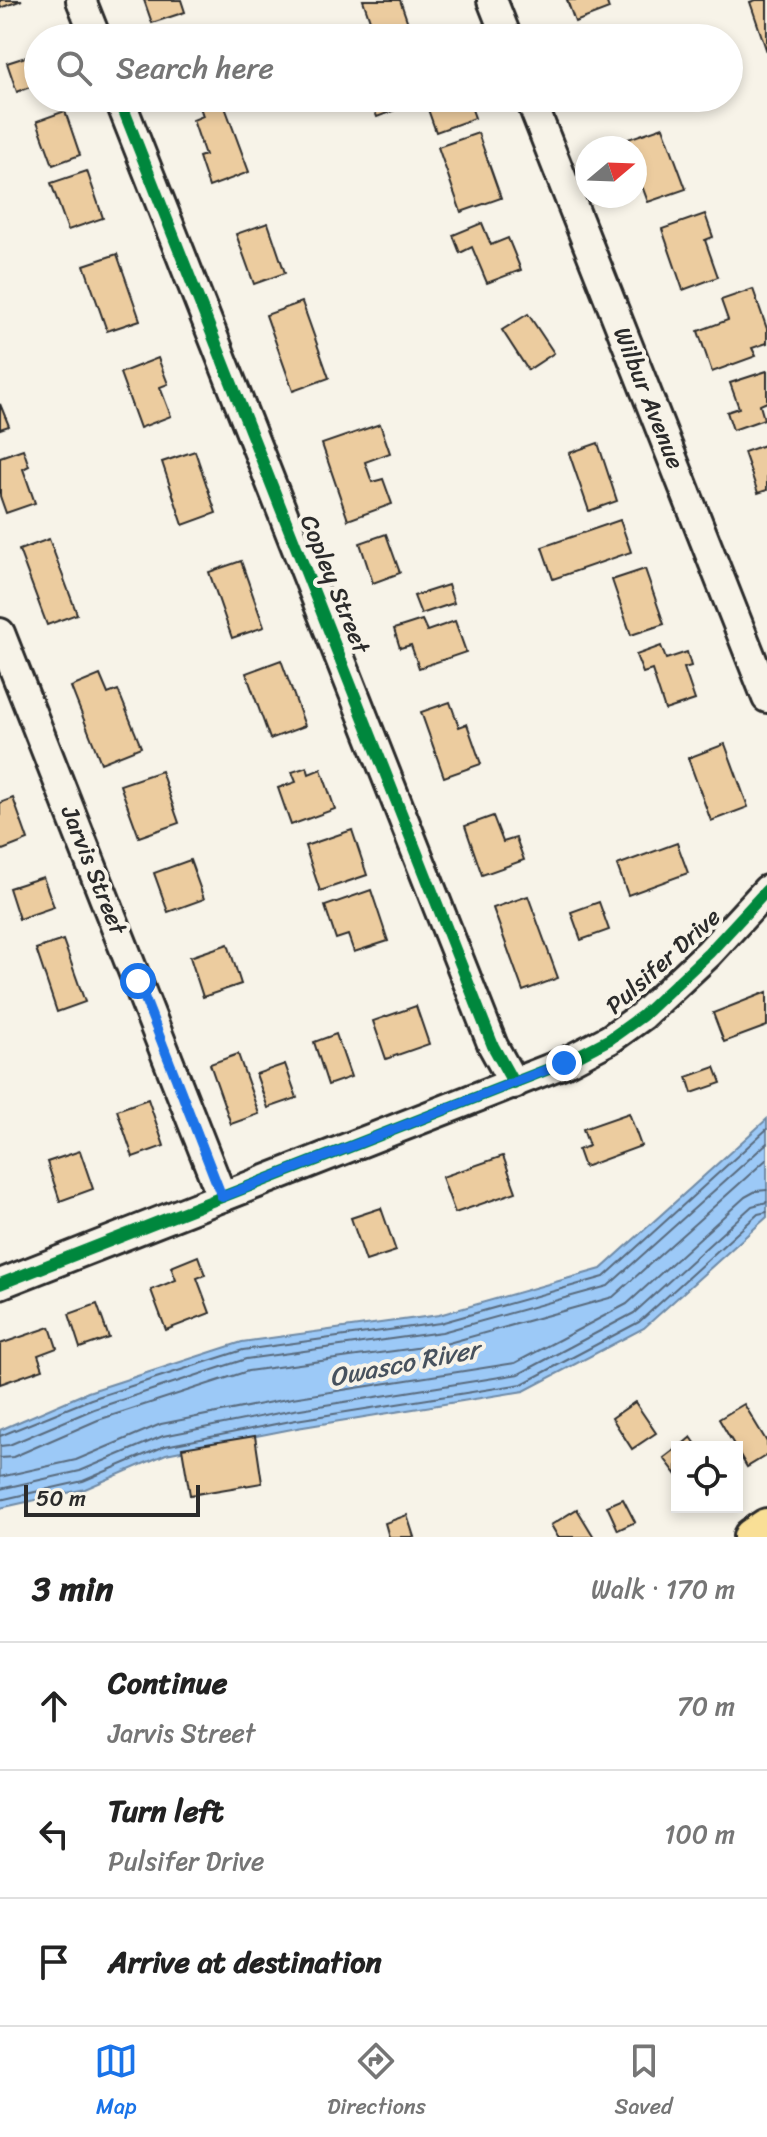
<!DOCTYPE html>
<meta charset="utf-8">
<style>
:root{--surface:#fff;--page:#f2f2f2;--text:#222;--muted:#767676;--line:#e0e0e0;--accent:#1a73e8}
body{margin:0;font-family:Sriracha,sans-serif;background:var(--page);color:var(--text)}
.controls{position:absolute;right:24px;bottom:24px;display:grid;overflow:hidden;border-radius:0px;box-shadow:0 4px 12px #0003}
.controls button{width:72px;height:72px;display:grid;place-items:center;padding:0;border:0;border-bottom:2px solid var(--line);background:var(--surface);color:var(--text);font:40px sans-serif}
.compass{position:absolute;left:575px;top:136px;width:72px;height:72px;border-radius:50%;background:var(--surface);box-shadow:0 4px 12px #0003;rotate:71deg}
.scale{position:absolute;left:24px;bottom:20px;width:176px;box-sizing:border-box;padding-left:8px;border:4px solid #2b2b2b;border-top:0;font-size:22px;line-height:28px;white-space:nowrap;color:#2b2b2b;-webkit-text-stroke:6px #f7f3e8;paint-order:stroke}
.stop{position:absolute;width:24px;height:24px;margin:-18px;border:6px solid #1a73e8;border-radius:50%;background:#fff}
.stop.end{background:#1a73e8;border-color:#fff;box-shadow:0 2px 8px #0008}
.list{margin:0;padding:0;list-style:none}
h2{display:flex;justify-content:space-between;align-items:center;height:104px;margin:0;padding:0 32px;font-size:34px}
h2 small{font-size:26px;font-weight:400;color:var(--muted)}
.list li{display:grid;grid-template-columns:52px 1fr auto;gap:24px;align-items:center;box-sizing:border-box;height:128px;padding:0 32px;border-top:2px solid var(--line)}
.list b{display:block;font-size:30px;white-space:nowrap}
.list p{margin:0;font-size:26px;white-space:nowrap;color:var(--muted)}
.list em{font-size:26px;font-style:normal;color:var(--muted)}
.icon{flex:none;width:44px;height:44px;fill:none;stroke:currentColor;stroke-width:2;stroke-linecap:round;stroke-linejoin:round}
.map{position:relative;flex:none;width:767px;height:1537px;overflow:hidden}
.search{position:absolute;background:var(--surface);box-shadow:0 4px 12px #0003;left:24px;right:24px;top:24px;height:88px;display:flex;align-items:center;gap:20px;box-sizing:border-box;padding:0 28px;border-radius:44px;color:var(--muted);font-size:30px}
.sheet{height:488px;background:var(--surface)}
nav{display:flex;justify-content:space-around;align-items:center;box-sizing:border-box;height:112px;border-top:2px solid var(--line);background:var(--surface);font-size:22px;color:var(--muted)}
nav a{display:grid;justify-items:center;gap:4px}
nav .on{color:var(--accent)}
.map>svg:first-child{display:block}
</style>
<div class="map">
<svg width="767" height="1537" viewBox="0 0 767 1537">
<rect width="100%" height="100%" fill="#f7f3e8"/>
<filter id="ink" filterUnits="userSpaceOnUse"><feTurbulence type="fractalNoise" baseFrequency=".0125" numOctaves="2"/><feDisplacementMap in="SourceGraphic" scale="16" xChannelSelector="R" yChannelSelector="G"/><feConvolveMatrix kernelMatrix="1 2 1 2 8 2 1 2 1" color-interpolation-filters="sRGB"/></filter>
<g filter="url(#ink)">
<path fill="#9cc9f7" stroke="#6f8aa5" stroke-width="2" d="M767 1119V1217L644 1328 524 1391 297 1428 166 1454 85 1489 0 1508V1430L88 1392 242 1342 439 1315 601 1269Z"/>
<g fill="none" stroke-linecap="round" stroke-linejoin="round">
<g stroke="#586a7d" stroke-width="2">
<path d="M0 1436 91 1399 243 1350 440 1323 604 1277 767 1129"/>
<path d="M0 1446 9 1445 94 1409 246 1359 442 1332 608 1286 767 1143"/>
<path d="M0 1458 13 1457 98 1420 248 1371 445 1344 613 1297 767 1159"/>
<path d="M0 1477 76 1460 161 1424 292 1398 515 1363 627 1304 745 1197 756 1191 767 1190"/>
<path d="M0 1489 80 1471 163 1436 294 1410 519 1374 634 1313 752 1206 767 1202"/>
<path d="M0 1500 83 1481 165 1446 296 1420 522 1384 639 1322 758 1214 767 1212"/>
</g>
</g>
<g fill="#eccc9f" stroke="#2b2b2b" stroke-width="2">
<path d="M0 0H22L0 8Z"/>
<path d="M144 0H181L185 12 152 23Z"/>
<path d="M363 0H400L413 38H376Z"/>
<path d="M567 0H606L609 9 575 22Z"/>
<path d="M756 0H767V52L750 2Z"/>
<path d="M38 53V84L17 92 7 63Z"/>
<path d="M370 98H409L411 104 377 117Z"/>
<path d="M424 98H468L475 118 436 132Z"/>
<path d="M222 99 249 172 209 187 199 157 205 155 193 120 203 116 200 107Z"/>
<path d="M65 111 80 155 53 165 37 121Z"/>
<path d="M663 127 686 189 648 202 635 167V148H628L625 140Z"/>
<path d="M478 133 501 198 461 212 438 147Z"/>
<path d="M87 171 103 218 68 230 51 183Z"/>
<path d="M705 214 713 237 705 240 718 277 683 290 662 229Z"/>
<path d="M268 223 285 273 254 284 236 234Z"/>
<path d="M482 223 491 245 508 238 521 270 487 283 472 247 460 253 453 235Z"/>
<path d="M117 254 140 320 107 331 84 265Z"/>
<path d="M753 289 767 329V343L752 348 756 356 712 372 698 331 728 320 721 300Z"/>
<path d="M302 302 329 378 293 391 266 315Z"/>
<path d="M528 314 554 353 528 370 502 330Z"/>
<path d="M158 358 168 384 160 387 171 416 140 428 120 373Z"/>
<path d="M767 371V402L760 405 764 419 733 430 727 412 739 408 730 383Z"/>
<path d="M0 404 9 426 0 429Z"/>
<path d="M380 424 390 453 365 462 372 482 383 479 392 504 348 520 322 444Z"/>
<path d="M598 443 617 501 589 511 569 453Z"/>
<path d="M767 444V490L758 493 744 452Z"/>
<path d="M23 449 29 466 23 469 35 503 6 513 0 496V457Z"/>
<path d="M195 451 216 513 183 525 162 462Z"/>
<path d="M620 520 631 552 553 579 542 547Z"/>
<path d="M386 534 400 573 373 583 360 543Z"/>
<path d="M49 539 77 614 47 625 19 550Z"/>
<path d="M241 561 264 627 232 638 209 572Z"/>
<path d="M645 569 664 624 631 635 612 580Z"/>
<path d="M448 585 454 603 421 614 414 596Z"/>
<path d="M422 620 427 631 455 621 466 652 419 668 411 645 400 648 394 629Z"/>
<path d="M661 646 666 659 687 652 691 666 684 668 695 700 665 710 652 670 643 673 636 655Z"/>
<path d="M281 660 305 726 270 739 246 673Z"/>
<path d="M100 675 108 694 118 690 141 747 101 763 71 687Z"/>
<path d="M450 702 459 727 467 724 481 764 444 777 421 712Z"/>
<path d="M725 744 748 807 711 821 688 758Z"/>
<path d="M307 767 309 774 321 769 335 809 291 825 278 788 296 782 292 772Z"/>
<path d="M161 771 179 823 139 837 120 785Z"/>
<path d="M13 798 28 840 0 851V803Z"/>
<path d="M493 816 503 842 516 838 524 860 482 875 465 826Z"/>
<path d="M352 830 367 875 320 891 305 846Z"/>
<path d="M677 843 688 873 628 895 617 865Z"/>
<path d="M190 860 204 899 168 912 154 873Z"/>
<path d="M43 877 54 907 19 919 9 888Z"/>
<path d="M371 890 388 941 354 952 348 935 336 939 325 906Z"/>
<path d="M528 896 558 978 523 991 493 908Z"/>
<path d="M599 902 609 930 581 940 571 912Z"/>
<path d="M63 940 85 1002 57 1012 36 949Z"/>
<path d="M228 944 241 984 203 997 190 957Z"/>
<path d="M767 992V1026L724 1042 713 1013Z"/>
<path d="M416 1006 429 1044 386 1059 373 1021Z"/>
<path d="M336 1034 351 1077 328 1085 314 1042Z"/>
<path d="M238 1054 259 1114 231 1124 210 1064Z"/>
<path d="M285 1064 297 1098 268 1108 256 1074Z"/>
<path d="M715 1067 721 1083 692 1093 687 1077Z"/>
<path d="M148 1099 164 1146 133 1157 117 1110Z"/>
<path d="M629 1113 641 1146 584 1167 578 1150 589 1146 583 1129Z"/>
<path d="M80 1151 93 1189 60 1201 47 1162Z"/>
<path d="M503 1156 516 1192 455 1213 442 1177Z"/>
<path d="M381 1208 396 1251 366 1261 351 1218Z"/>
<path d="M198 1256 205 1275 197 1278 210 1313 166 1330 151 1290 176 1280 171 1267Z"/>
<path d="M97 1304 109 1338 80 1348 69 1314Z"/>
<path d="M50 1327 57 1348 38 1355 43 1369 0 1384V1344Z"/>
<path d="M635 1402 656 1433 632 1449 612 1418Z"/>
<path d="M744 1404 767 1442V1455L747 1467 719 1419Z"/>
<path d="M255 1436 262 1483 190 1495 182 1448Z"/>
<path d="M691 1437 698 1447H679Z"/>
<path d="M677 1448V1475L664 1458Z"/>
<path d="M623 1499 635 1522 618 1530 607 1506Z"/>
<path d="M577 1509 594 1537H558L551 1525Z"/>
<path d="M407 1515 414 1537H389L385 1523Z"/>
</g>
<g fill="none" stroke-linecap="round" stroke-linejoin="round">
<defs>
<g id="minor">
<path d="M81 0 96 38"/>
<path d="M492 0 507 38"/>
<path d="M119 98 493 1046 514 1084"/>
<path d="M530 98 767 698"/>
<path d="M0 633 222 1197"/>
<path d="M0 1284 564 1063 610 1039 642 1016 709 953 767 890"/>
</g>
<path id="major" d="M752 1537 767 1527"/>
</defs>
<use href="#minor" stroke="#2b2b2b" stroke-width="34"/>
<use href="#major" stroke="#2b2b2b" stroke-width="42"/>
<use href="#minor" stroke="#f7f3e8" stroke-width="28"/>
<use href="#major" stroke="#f9df96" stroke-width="36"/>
<defs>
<g id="cycleway">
<path d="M119 98 493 1046 514 1084"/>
<path d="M0 1284 564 1063 610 1039 642 1016 709 953 767 890"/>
</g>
</defs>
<use href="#cycleway" stroke="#f7f3e8" stroke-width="17"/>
<use href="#cycleway" stroke="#00873e" stroke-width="12"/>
</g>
</g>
<g fill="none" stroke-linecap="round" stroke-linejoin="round" filter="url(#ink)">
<path stroke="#1a73e8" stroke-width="10" d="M138 981 222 1197 564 1063"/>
</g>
<g text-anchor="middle" stroke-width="8" stroke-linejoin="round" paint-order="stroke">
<g font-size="24" fill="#2b2b2b" stroke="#f7f3e8">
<text transform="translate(649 398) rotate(68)" y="8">Wilbur Avenue</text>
<text transform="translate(335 584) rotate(68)" y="8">Copley Street</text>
<text transform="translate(94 870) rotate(68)" y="8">Jarvis Street</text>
<text transform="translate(663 961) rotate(-42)" y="8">Pulsifer Drive</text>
</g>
<g font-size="26" font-style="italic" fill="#47525e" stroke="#f7f3e8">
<text transform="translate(404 1363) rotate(-11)" y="9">Owasco River</text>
</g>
</g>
</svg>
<div class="controls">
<button><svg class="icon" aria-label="locate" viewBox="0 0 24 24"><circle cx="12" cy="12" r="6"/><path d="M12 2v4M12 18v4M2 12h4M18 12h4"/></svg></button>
</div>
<svg class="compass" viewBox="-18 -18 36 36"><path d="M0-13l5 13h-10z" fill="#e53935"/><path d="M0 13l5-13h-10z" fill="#767676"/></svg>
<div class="scale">50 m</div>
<div class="stop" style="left:138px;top:981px"></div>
<div class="stop end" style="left:564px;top:1063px"></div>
<div class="search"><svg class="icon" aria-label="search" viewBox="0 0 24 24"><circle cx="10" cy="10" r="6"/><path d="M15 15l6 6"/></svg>Search here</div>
</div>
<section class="sheet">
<h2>3 min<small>Walk · 170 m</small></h2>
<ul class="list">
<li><svg class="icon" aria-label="ahead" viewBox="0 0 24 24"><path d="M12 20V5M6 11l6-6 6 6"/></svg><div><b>Continue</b><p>Jarvis Street</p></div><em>70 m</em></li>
<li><svg class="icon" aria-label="left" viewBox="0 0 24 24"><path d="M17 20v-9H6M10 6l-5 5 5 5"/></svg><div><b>Turn left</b><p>Pulsifer Drive</p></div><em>100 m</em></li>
<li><svg class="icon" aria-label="arrive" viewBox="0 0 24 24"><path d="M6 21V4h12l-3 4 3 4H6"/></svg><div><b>Arrive at destination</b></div></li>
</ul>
</section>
<nav>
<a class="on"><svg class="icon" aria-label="map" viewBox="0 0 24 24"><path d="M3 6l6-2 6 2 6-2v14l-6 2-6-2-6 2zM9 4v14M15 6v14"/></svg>Map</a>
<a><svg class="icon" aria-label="directions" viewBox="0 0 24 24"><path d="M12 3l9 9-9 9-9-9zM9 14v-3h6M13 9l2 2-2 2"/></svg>Directions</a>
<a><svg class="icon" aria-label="saved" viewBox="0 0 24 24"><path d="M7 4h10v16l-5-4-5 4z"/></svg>Saved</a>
</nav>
